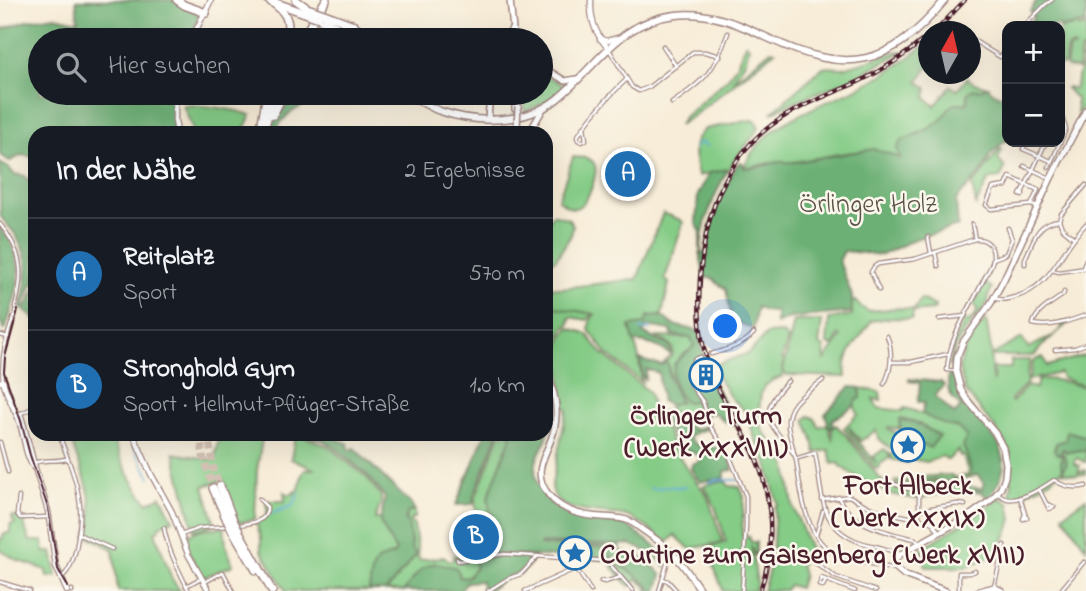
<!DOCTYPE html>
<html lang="de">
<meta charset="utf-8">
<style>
:root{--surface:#171b24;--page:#242831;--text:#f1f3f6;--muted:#9ea1a6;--line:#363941;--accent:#1f6fb2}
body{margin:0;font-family:"Indie Flower",sans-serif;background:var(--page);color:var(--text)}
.controls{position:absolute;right:21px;top:21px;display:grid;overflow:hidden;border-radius:14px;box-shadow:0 7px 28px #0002}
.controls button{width:63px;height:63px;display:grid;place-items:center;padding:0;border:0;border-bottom:2px solid var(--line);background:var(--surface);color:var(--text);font:35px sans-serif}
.compass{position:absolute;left:918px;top:21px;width:63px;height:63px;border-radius:50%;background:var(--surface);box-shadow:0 7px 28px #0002;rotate:8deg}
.you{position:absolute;left:726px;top:327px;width:24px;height:24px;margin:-18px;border:5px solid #fff;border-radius:50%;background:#1a73e8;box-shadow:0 0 0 10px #1a73e833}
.badge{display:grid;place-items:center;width:46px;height:46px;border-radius:50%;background:var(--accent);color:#fff;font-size:23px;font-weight:700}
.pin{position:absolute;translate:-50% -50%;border:4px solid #fff;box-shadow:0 2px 7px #0006}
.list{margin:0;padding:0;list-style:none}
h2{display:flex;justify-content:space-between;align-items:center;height:91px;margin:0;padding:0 28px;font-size:30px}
h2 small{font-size:23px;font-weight:400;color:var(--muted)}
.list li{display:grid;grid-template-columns:46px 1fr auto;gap:21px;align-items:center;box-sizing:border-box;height:112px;padding:0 28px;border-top:2px solid var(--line)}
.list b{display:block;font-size:26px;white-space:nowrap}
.list p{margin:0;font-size:23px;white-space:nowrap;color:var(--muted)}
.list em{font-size:23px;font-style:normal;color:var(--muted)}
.icon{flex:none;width:38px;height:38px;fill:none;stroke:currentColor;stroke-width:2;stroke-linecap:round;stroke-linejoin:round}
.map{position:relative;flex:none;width:1086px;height:591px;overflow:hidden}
.search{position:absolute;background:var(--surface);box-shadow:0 7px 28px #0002;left:28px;top:28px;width:525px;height:77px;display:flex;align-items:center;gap:18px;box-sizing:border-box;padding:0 24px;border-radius:38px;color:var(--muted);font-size:26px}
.panel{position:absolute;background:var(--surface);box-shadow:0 7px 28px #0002;left:28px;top:126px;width:525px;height:315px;border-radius:21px}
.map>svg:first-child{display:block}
</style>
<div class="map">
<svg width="1086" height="591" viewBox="0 0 1086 591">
<rect width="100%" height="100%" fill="#fbf7ec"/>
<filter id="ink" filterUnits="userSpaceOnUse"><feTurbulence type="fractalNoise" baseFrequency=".0143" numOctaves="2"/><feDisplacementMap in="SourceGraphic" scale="14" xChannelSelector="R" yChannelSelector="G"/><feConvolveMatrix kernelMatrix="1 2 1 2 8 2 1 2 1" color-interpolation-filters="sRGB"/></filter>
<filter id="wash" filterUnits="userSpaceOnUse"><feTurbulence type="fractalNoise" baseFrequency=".00686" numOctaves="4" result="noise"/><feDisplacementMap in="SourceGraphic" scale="28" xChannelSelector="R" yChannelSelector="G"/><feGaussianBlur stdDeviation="1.57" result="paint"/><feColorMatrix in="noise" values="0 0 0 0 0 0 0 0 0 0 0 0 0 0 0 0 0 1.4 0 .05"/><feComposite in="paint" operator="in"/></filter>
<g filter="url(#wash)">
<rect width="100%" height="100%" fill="#f7ecd7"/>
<g fill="#85cc87" stroke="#687659" stroke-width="2">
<path d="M1080 25 1079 28 1086 25V102L1079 113H1077L1076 99 1066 88 1068 87 1074 89 1082 64 1084 50H1081L1078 69 1066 67 1069 48H1074V46H1069C1064 52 1066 57 1065 64L1060 65V29Z"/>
<path d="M746 43 749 47 746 60 733 81 771 50 775 51 693 116 679 125 684 117 728 78 737 64Z"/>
<path d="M928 43V68L918 81 927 88 926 98 935 106 951 86 957 90 967 78 974 83 988 87 980 90 967 103 955 104 950 107 943 119 931 128 911 136 900 159C868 143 826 158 792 162 787 163 781 162 776 162 765 163 755 167 744 168 761 123 821 106 860 87 885 75 907 60 928 43Z"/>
<path d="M898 51H904L849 80 791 103 771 113 823 67 844 68Z"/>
<path d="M541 72 563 85V89C551 101 539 106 524 112L526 93H541Z"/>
<path d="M183 105C207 105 228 108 251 115L242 133H194Z"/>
<path d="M751 120 756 121 759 128 728 169 698 176C695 158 688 143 705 129Z"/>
<path d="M1000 149 1002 150 998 159 1005 168 1000 178 991 179 988 181 976 205 972 185C984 175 989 160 1000 149Z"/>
<path d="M573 157C580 158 589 156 594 163 600 171 587 211 572 208 567 208 563 202 558 200Z"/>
<path d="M663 213 681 220 683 223 665 279 669 283 662 315 648 316 645 324 630 327 638 354 642 382 607 354 589 330 590 321 595 314 549 306 593 314 587 320 570 317 569 325 564 328 555 346C557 330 562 323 546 315V287L562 288 637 279Z"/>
<path d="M553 214 569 219 573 226 571 235 556 259 546 264V225Z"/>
<path d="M984 282 992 288 989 294 988 302 978 316 972 321 969 328 964 332 955 348 951 366H949L954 341 964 321 971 320 976 315 977 310 974 304Z"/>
<path d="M921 299 935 306 934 310 913 312 912 319 889 318 871 321C859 341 842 353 846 377L786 375 783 370 794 321H822L819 345 824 347 825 360 841 337 839 335 833 346 827 344 829 319 852 315V301H855L861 307 868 311 900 308 914 310Z"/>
<path d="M986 319 992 355 1022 338 1028 348 1053 336 1062 328 1061 324 1069 322 1042 346 1034 356H991V372L993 382 994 368H1011V360H1030L1027 375V383L1012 398 1011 401 1012 402 1027 386 1036 388 1038 380C1055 377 1069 384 1086 387V437L1067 431 1066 440 1056 443 1054 449 1058 454 1062 455 1061 466 1063 468 1065 456 1060 452 1063 450 1067 453 1081 450 1086 452V462L1082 461 1078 458 1076 459 1074 462 1076 465H1080L1078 472 1086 470V474L1075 475 1062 472 1064 470 1063 469C1048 484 1031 493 1010 497L1012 481H1007L1010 453 1005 442 1002 441 996 429 965 391 959 368 967 341Z"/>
<path d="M569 328 586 333 602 353 649 392 654 414 665 426 674 449 695 480 707 495 723 542 694 548 691 550 675 535 667 543C656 535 639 519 626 516 605 510 552 518 552 484L567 409 564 407V404L561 403C561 395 562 387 561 379 561 361 554 342 569 328Z"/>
<path d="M782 333 788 339 782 359 784 360 782 368 783 376 771 381 764 387 761 393 759 413 762 429 782 457 787 467 793 506 812 555 807 559 803 553 797 555 802 563 800 564 803 575 799 588 789 585 785 590 763 591 772 559 775 506 778 505 766 460 756 441 746 412 730 397 717 375 715 365 749 353 767 334Z"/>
<path d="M655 337 690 338 693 341V348L681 356 674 364 676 390 686 402 695 401 699 415 688 418 673 412 661 414 659 412 669 411V404L680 401 672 384 668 364 665 362 672 355C676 343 664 342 655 337Z"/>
<path d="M1086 355V386L1075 383 1062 378 1060 373 1029 380 1033 361 1043 357 1047 366Z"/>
<path d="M860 388 880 392 881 400 873 399 878 408 903 411 904 408C924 412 938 425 958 427L967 437 963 446 970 460 973 476C959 483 944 479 929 480 917 481 907 486 896 484L895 481 903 480 906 483 907 480 916 477 952 475 953 478 969 475 963 456H960L958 450 948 460 942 456 927 462 910 459 907 463 891 459V455L900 449 896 447 899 441 914 444 899 438 902 435 930 447 940 436 914 421 900 419 899 429 888 427V429L899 434 891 449 878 438 876 430 861 441 849 427 850 431 876 463 873 457 884 449 889 453V458L879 465 880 467 877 469 875 468 844 428 858 414 854 406 857 400 861 398Z"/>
<path d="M809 416 814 418 819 427 827 424 833 441 832 429 836 425 847 436 881 480 894 486 913 492 918 496 917 499 890 494 859 479 840 466 839 463 832 464 829 450 816 453 812 437 805 420Z"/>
<path d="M70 434H111C120 459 131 483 148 503L161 496 173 520 159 526V530L155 532 172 579 180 591H118L113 549 86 536C88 529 90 522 91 514 93 487 75 461 70 434Z"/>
<path d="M220 434H263L257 470 255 519 237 523 223 480 204 486 215 524 194 530 174 453 214 460Z"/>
<path d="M500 434H512L488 497 491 512 490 518 482 522 484 537 486 538 485 558 476 565V568C467 572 473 580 459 577L455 567 441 566 435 563C421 568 413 579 404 591H386L416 555 411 547 412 543 405 519 408 512 415 510V518H411L410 522 414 525 419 560 445 557 449 561 453 560V556L479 553 476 518 479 514 476 510 475 499Z"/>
<path d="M295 436 305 437 328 446 366 477 381 496V503L375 519H381L380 522 396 551 393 555C375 558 371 575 369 591H286L261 550V538L256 523C265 519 270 514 266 504L268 501H285L284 492 288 495 295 493 294 492 299 489C302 481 299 476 305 470L314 469 291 459Z"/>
<path d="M716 482H726L729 486 740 487 744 497 742 535 749 536 751 542H756V556L754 555 751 546 757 583 754 591H723L707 548 726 542C720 523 716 501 703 486Z"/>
<path d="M937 482 978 488 976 492 933 495 921 498 920 494 911 486 914 483Z"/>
<path d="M998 497 1009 503 1012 519 1009 529 1003 542 1001 554H998L965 567H926L921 549 987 508Z"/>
<path d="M1086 498V548L1063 515Z"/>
<path d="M12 516 25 520V527L30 541H43L44 552H52L57 576 47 577 46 570 17 560 0 550V539L3 538V535L10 532V525L15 523 12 519Z"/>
<path d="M224 527 226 545 233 565 202 578 186 545 185 536 202 529Z"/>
<path d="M541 543 620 545 621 546 618 550 651 561 652 565 622 553 613 563C628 569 643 578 653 591H646L648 588 637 579 632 585 629 586 609 563 613 556 540 546Z"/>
</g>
<g fill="#6cb074" stroke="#5b6850" stroke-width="2">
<path d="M76 0H172L197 13 199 18 189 40H40V93H171L176 133H35V156L34 157 22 155 10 161 0 155V56L2 55 0 49V30L29 20 55 16 78 21Z"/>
<path d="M1037 0H1086V23L1060 28V26H1026L1034 18 1030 11Z"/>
<path d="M988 87C993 94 999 97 1007 94V139L990 155 984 169 956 200 958 226 915 239 882 255 844 251 839 261 852 296V312L790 318 776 324V312L764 311 757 307 753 329 732 320 726 289 717 283 714 279 704 277 700 253V230L696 224 698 195 709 173 728 169C715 194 701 224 701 253H705C710 219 721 190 739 162L743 163 744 168 758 167 778 162H795L873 149 887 153 900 158 897 148 902 140 923 132 939 122 945 115 950 107 955 104 967 103 968 93 973 89 980 90Z"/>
<path d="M314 93H339C334 96 330 96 324 98 304 103 282 114 275 133H270C274 111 293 98 314 93Z"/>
<path d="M0 163 9 168 14 174 25 176 31 183V189L35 190V284H32L23 306 26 307 35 290V319L20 307C28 281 32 259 15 234 11 228 5 223 1 217 0 211 0 173 0 163Z"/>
<path d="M0 226C30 265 18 286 6 328L3 330 0 319Z"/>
<path d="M658 316 663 317 673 325 699 331C703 366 719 394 737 424L736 426 728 421 725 422 715 413 699 415 695 401 686 402C680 397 676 391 674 383 669 360 682 359 694 346L691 338 672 335 671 330 647 326 643 333 662 343 669 345 671 352 670 354C658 346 648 342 634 342L630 326 644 324 648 317Z"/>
<path d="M640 359 647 362 662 365 665 362 668 364 669 376 680 403H674L672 406 661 401C662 392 658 383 659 373L646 369V379L643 378Z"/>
<path d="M949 374 952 375C955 382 957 389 961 395 984 433 1027 450 988 499L982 492H976L978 488 983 489 984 484 978 475 973 476C969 466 968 456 963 446L967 437 958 428C944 426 934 421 922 413L925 402H918L920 383 909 381V379L941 382 944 385 935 396 954 414 961 407C949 395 946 392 949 374Z"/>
<path d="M850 387 860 388 861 398 857 400 854 406 832 420 833 428 830 429 825 414Z"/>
<path d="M546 397C548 405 551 415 551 423 550 437 541 447 537 459 529 486 550 508 574 517 591 524 610 520 627 526L667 555 665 566 653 554 630 544 627 545 622 544 620 545 541 543 540 545 616 548 609 560 503 554 485 556 486 538 492 537 493 535 488 498 512 434H546Z"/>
<path d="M668 411 673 412 688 418 690 428 693 429 708 426V428L692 434 689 439 697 445 723 449 730 458 733 470 725 471V478L700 482 691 469 692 464 699 462 700 456 683 448 680 450C672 438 669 425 661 414Z"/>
<path d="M900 420 914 422 939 436 930 448C915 440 897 439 900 420Z"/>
<path d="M1067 431 1086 437V452L1081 450 1068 452 1063 449 1060 452 1066 458 1067 464 1063 468 1061 466 1062 454H1058L1054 450 1057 443 1066 440Z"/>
<path d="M295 434H321L348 443 349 449 352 450 354 448 412 505 414 510 408 512 405 519 409 527 411 547 416 555 386 591H369C372 571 370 559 393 555L396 551 380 522 385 497 368 476 335 448 323 440 305 435Z"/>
<path d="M485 434H498L474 495 473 504 456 505Z"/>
<path d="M620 553 650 563 662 575 657 591H653C642 578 628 569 613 563Z"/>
<path d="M504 555 536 557 522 573 509 576 487 591 482 589 481 581 467 582 460 591H404C411 582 420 566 433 564 437 563 449 567 455 567L459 572V577C467 579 469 577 473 570L476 568 474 560Z"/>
</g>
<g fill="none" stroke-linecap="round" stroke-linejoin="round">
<g stroke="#60acd9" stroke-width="2">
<path d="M695 149 696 144 701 143 707 146"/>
<path d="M640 329 650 330"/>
<path d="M130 434 135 450 150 477"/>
<path d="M710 482 716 480H738"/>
<path d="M650 488C657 489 658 488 665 487 671 486 678 488 685 487"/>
<path d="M267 515 292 506 300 492"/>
</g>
</g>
</g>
<g filter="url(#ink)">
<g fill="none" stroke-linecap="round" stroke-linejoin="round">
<g stroke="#d4c3b5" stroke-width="7" stroke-dasharray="7 3.5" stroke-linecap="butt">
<path d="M200 434 203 456 213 488"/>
<path d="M208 434 214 470 220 486"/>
</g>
<defs>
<g id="minor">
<path d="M947 24 960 32"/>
<path d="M1024 26 1046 4 1052 0"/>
<path d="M970 38 1000 57 1007 49"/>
<path d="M663 46 676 66"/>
<path d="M610 51 632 87 639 91 649 87 693 52H705L720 56"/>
<path d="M672 103C705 80 714 72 728 33"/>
<path d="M584 127 586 140 582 142 578 140 577 137C591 115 608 97 627 79"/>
<path d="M1026 142 1023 149 1051 161"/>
<path d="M1024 166 1050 178"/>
<path d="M1049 167 1066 129 1060 112"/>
<path d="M1021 193 1023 194 1022 196 1020 195Z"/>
<path d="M1022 193 1046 142"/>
<path d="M1031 205 1038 190 1010 177 1006 186 993 188 986 205 991 209 1031 205 1036 206"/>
<path d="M1059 220 1062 228 1074 238"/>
<path d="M0 224C23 251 24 275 15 307L16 311C7 334 0 357 3 381"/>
<path d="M972 224 975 239"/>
<path d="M928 237 931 253"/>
<path d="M935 252 938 266"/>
<path d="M993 259 1006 254 1012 239 1008 228"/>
<path d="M1025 264V259C1034 240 1036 223 1059 220L1061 214 1086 185"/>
<path d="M1083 268 1086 259"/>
<path d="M1052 270 1059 272 1086 268"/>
<path d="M879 290 871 272 874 267 878 264 915 259 975 239C987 238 994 246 993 259 992 266 987 273 984 279 970 309 949 336 947 370L956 371"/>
<path d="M1064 292 1063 295C1052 303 1036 311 1033 324 1050 328 1070 321 1086 315"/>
<path d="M994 298C1002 301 1007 299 1015 297 1052 287 1060 250 1086 224"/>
<path d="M939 319 965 316"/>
<path d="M0 335 8 337"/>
<path d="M1055 350 1075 348 1086 344"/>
<path d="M711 354C726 350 744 345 754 333"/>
<path d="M700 357 695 359 689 368 687 375 690 384 703 402 711 428 729 455 746 496V526L742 591"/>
<path d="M891 362H911L948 354"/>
<path d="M788 381C755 415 769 422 794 454L796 459C800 486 804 531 828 549 839 558 881 566 896 569"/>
<path d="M884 384C892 371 893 350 887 336"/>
<path d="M19 414 35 407"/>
<path d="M59 434C66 455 76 476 79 498 82 515 79 532 76 549 73 560 70 571 61 578"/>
<path d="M0 442 8 472"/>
<path d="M794 454C793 445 789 436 788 426 786 402 807 393 823 380"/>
<path d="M798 458 815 453C823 488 816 525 857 541 870 546 886 547 898 554"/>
<path d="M34 463C45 459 55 462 66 459"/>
<path d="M894 484 913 490 919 495V510"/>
<path d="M1039 489 1049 509 1054 507 1048 504"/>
<path d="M997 493C1000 495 1004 498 1008 499 1021 501 1044 487 1054 480 1064 487 1074 489 1086 486"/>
<path d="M19 497 17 514 20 518 49 517"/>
<path d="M838 497C852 526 886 532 915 539L920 544"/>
<path d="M1020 497 1025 514 1027 518 1023 519 1025 514"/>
<path d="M822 500 849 496 871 508 885 512 928 521 933 523 939 532"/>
<path d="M919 519V510L957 504 965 505"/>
<path d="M239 525C251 523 268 522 267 507L259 499"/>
<path d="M164 528C168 550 179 571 189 591"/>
<path d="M78 534 112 549"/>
<path d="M181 535 200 528 229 526"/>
<path d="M816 535 823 511"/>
<path d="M913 548 921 559"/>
<path d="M484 557 485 524 490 516"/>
<path d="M571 558 572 562 591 591"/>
<path d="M457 559 458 561 504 554 607 561 633 591"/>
<path d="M814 562 836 577 876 591"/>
<path d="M821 578 855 591"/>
<path d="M663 579 668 581 677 591"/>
<path d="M822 579 819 585 823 586 826 580"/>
<path d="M601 581 605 582 621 577"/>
<path d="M0 582 30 591"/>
<path d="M205 582 223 572 233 591"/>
<path d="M186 586 201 578"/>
<path d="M994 587 1004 545"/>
<path d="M72 591V590"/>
<path d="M488 591 507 579 521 574 538 556"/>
<path d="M525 591 577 568"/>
<path d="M659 591 670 554"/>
<path d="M959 591V573H970L975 571"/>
<path d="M1060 591 1084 562"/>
</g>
<g id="tertiary">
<path d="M591 0C590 20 595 33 608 48"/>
<path d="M600 39 607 41 618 38"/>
<path d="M191 40 211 0"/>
<path d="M175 93V120L177 133"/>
<path d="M0 382 3 381C6 393 11 403 16 413 25 430 23 452 34 468"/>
<path d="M14 410 21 416 23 423 35 468 48 511 56 566 67 591"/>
<path d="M133 434 151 474 172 512 188 554 209 591"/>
</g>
<g id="secondary">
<path d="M510 0 514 40"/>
<path d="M507 40 511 30"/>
<path d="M541 66 565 81 576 79"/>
<path d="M515 93V109"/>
<path d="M518 107 519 93"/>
<path d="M488 119 490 93"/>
<path d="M514 133V128"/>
<path d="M529 133 543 109"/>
<path d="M546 373C555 390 559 411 554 430 549 452 531 469 546 491 558 510 581 516 602 517 611 518 620 517 629 521 635 524 641 529 647 533 654 538 662 543 668 549 681 560 691 577 701 591"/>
<path d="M946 591 904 575 896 568 895 561 899 555 972 514 991 500 1001 488 1005 477 1006 464 1003 448 995 433 968 401 961 390 956 371 957 357 963 342 991 303 1004 279 1051 178 1086 110"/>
<path d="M979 591 994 587 1002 591"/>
</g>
<path id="primary" d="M391 93C398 96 404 96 411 98 420 100 431 108 440 111 477 124 526 124 557 99 598 66 618 21 676 15 710 11 738 24 768 38 846 75 889 68 945 0"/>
<g id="trunk">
<path d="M177 0 184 5 206 13"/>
<path d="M268 0C285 10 292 20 286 40"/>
<path d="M296 0 307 8"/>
<path d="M276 3 305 13"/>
<path d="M324 14 354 25 370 40"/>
<path d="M319 18 337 27 351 40"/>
<path d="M344 24 354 31 359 40"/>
<path d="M331 28 342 40"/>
<path d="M301 40 326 0"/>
<path d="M402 93 411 98"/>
<path d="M273 115 284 93"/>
<path d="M262 122 267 93"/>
<path d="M263 133 274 93"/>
<path d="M220 486 233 520"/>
<path d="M213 488 227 520"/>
<path d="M238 530 272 591"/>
<path d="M233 531 256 570"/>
</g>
</defs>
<use href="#minor" stroke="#a08681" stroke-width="5"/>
<use href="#tertiary" stroke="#a08681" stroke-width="7"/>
<use href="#secondary" stroke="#a08681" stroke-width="8"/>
<use href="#primary" stroke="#a08681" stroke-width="9"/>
<use href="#trunk" stroke="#a08681" stroke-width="10"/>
<use href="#minor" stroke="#fff" stroke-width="2.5"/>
<use href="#tertiary" stroke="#fff" stroke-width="4.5"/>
<use href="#secondary" stroke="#fff" stroke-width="5"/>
<use href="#primary" stroke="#fff" stroke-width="6"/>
<use href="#trunk" stroke="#fff" stroke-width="7"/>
<path stroke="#4a1f2b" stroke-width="2" d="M18 310 5 357 4 372 21 421 30 455 48 508 58 569 68 587"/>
<defs>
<g id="rail">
<path d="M935 32 965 0"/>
<path d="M760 591C777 542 773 488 748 442 736 418 720 397 711 372 699 341 698 310 700 278 704 227 717 180 752 142 782 111 820 99 858 82 884 70 907 54 928 36"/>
</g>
</defs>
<use href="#rail" stroke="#4a1f2b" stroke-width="4.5"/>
<use href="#rail" stroke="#fbf7ec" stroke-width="2" stroke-dasharray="5" stroke-linecap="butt"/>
<defs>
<path id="secondary-bridge" d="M517 128 518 107"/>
<g id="trunk-bridge">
<path d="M307 8 324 14"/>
<path d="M305 13 319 18"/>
<path d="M227 520 233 531"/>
<path d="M233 520 238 530"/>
</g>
</defs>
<use href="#secondary-bridge" stroke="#a08681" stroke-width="8" stroke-linecap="butt"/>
<use href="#trunk-bridge" stroke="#a08681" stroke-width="10" stroke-linecap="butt"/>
<use href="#secondary-bridge" stroke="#fff" stroke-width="5"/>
<use href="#trunk-bridge" stroke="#fff" stroke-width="7"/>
</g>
</g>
<defs>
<symbol id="building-ring" viewBox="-11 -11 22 22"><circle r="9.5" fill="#fbf7ec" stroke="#1f6fb2" stroke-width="1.5"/><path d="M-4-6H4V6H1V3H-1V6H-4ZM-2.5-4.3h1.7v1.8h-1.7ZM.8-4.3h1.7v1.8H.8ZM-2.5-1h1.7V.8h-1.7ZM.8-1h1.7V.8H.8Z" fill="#1f6fb2"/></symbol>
<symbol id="sight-ring" viewBox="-11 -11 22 22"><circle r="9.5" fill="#fbf7ec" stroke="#1f6fb2" stroke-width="1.5"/><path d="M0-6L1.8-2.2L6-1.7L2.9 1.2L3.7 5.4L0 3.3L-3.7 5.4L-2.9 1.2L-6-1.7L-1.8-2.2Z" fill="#1f6fb2"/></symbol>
</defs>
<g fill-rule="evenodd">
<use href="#building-ring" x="687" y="356" width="38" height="38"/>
<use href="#sight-ring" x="889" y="426" width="38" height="38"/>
<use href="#sight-ring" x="556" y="534" width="38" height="38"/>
</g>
<g text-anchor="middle" stroke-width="5" stroke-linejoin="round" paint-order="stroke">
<g font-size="28" fill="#5c5347" stroke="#fbf7ec">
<text x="868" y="212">Örlinger Holz</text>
</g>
<g font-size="28" font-weight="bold" fill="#4a1f2b" stroke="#fbf7ec">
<text x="706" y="424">Örlinger Turm<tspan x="706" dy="32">(Werk XXXVIII)</tspan></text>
<text x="908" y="494">Fort Albeck<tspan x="908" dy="32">(Werk XXXIX)</tspan></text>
<text x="600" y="563" text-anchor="start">Courtine zum Gaisenberg (Werk XVIII)</text>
</g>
</g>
</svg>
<div class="controls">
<button>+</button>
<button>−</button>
</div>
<svg class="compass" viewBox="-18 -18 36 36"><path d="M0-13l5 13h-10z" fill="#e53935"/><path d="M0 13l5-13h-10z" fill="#9ea1a6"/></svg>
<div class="you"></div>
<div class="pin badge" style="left:628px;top:174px">A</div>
<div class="pin badge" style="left:476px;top:537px">B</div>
<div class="search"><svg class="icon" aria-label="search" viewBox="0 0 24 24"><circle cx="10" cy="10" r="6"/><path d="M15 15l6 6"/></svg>Hier suchen</div>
<section class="panel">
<h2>In der Nähe<small>2 Ergebnisse</small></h2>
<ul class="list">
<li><span class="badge">A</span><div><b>Reitplatz</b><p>Sport</p></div><em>570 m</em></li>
<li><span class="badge">B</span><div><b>Stronghold Gym</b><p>Sport · Hellmut-Pflüger-Straße</p></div><em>1.0 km</em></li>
</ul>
</section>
</div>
